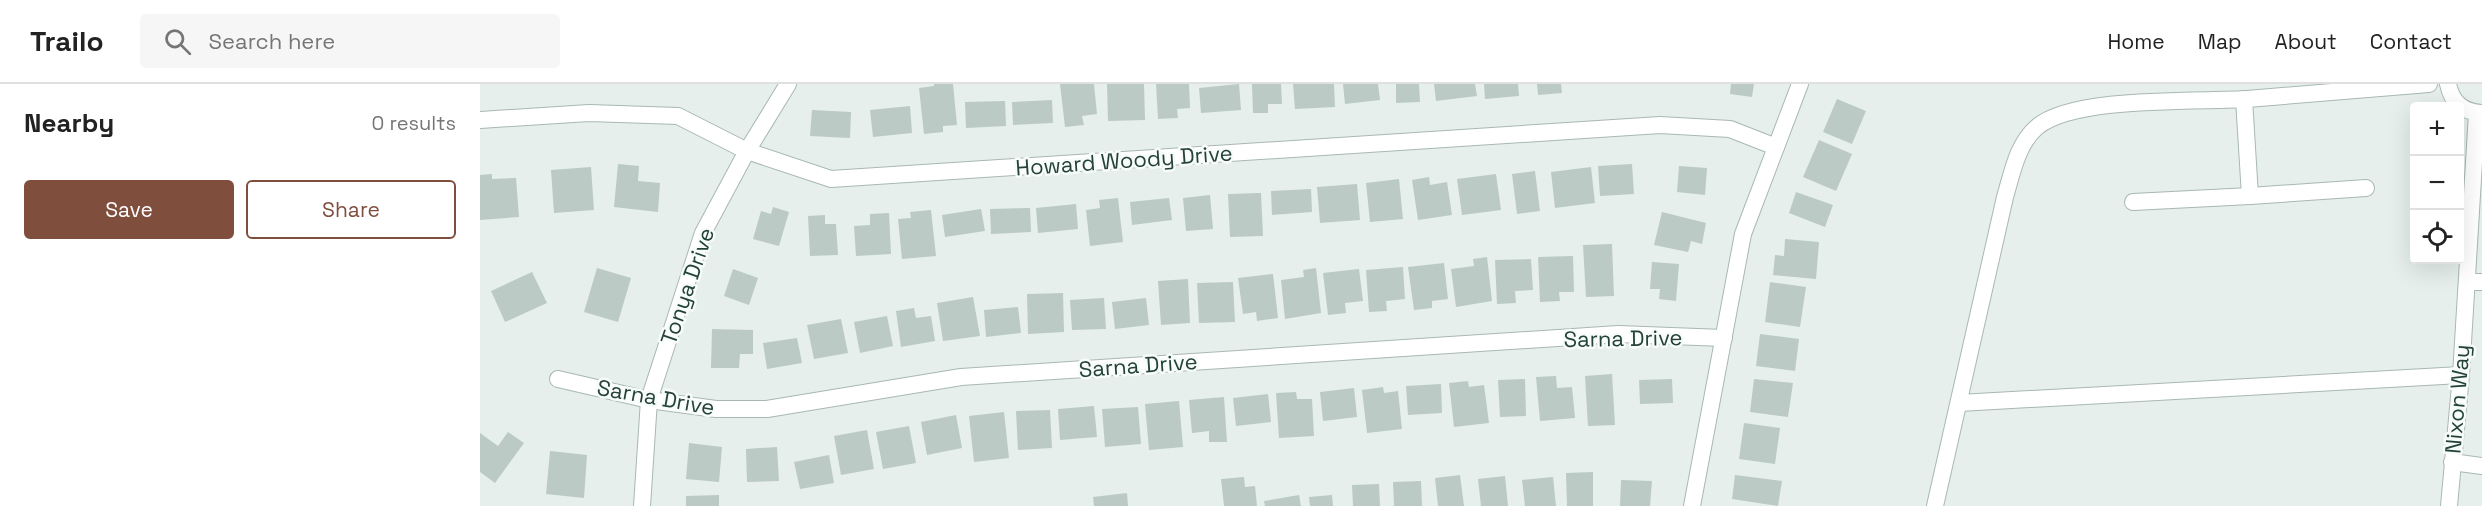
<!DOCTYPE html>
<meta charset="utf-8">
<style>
:root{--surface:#fff;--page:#f6f6f6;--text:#222;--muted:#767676;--line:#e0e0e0;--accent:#804e3d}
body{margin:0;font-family:"Space Grotesk",sans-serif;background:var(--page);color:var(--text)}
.controls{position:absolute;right:18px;top:18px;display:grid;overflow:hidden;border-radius:6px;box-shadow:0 6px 24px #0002}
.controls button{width:54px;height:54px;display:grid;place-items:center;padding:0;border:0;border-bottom:2px solid var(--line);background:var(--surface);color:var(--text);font:30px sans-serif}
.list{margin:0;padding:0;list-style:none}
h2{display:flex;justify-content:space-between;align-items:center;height:78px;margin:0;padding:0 24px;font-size:26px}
h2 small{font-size:20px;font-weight:400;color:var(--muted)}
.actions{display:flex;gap:12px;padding:18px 24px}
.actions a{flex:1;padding:14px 0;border:2px solid var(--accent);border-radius:6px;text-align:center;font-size:21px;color:var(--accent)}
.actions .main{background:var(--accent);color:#fff}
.icon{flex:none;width:33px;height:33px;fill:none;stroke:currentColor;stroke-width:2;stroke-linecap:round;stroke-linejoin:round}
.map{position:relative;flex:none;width:2002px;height:422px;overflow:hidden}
header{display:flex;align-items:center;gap:36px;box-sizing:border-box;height:84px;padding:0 30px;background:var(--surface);border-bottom:2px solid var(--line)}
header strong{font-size:28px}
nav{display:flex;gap:33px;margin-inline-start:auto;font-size:21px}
.search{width:420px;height:54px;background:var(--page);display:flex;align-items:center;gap:15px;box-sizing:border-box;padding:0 21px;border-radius:6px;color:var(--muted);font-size:22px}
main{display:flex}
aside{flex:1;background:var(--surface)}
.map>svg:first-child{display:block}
</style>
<header>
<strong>Trailo</strong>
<div class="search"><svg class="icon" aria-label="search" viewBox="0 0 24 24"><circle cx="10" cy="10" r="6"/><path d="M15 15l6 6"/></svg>Search here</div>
<nav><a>Home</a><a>Map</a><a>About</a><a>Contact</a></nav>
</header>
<main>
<aside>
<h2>Nearby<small>0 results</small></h2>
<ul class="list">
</ul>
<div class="actions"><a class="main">Save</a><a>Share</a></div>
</aside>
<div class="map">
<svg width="2002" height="422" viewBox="0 0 2002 422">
<rect width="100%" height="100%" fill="#e6efeb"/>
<g fill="#bbcac4">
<path d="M454 0H473L477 41 463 42V48L444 50 439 4 454 2Z"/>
<path d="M580 0H614L617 30 602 32 604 41 585 43Z"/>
<path d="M627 0H664L665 36 628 37Z"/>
<path d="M676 0H709L710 24 697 25 698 34 678 35Z"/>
<path d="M759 0 761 26 721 29 719 4Z"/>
<path d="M772 0H801L802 20H788V29H773Z"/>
<path d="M813 0H854L855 23 815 25Z"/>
<path d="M863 0H898L900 16 865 20Z"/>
<path d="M916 0H939L940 18 916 19Z"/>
<path d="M954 0H995L997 12 956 17Z"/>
<path d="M1004 0H1038L1039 12 1005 15Z"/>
<path d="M1057 0H1081L1082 9 1058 11Z"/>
<path d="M1251 0H1274L1272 13 1250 10Z"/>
<path d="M1357 15 1386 27 1372 60 1343 48Z"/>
<path d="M572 16 573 39 533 41 532 18Z"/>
<path d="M525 17 526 42 486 44 485 18Z"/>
<path d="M430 22 432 49 393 53 390 26Z"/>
<path d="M332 26 371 28 370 54 330 52Z"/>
<path d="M1339 56 1372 70 1356 107 1323 93Z"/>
<path d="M138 80 159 82 158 97 180 99 178 128 134 123Z"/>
<path d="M1152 80 1154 110 1120 112 1118 82Z"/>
<path d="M1199 82 1227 84 1225 111 1197 108Z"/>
<path d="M111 83 114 126 74 129 71 86Z"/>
<path d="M1111 83 1115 119 1075 124 1071 88Z"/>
<path d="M1055 87 1060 127 1037 130 1032 90Z"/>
<path d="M12 90V95L36 94 39 133 0 136V91Z"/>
<path d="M1016 90 1021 126 982 131 977 95Z"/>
<path d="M949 93 950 101 967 98 972 131 938 136 932 96Z"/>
<path d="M919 95 923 135 890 138 886 99Z"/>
<path d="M877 100 880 136 840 139 837 103Z"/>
<path d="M831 105 832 128 792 131 791 107Z"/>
<path d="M1316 108 1353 121 1345 143 1309 129Z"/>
<path d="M781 109 783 152 750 153 748 110Z"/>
<path d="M730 111 733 145 706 147 703 114Z"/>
<path d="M638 114 643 158 610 162 606 126 620 124 619 116Z"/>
<path d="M689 114 692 136 652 141 650 118Z"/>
<path d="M596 120 598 145 558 149 556 124Z"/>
<path d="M293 123 309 128 299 162 273 155 281 127 291 130Z"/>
<path d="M550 124 551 148 511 150 510 125Z"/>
<path d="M501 125 505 147 465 153 462 131Z"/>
<path d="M451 126 456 172 422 175 418 135 431 134 430 128Z"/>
<path d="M1182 128 1226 139 1222 160 1211 157 1208 168 1174 161Z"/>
<path d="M409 129 411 170 376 172 374 142 390 141V130Z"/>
<path d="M345 131V140H356L358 171 330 172 328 132Z"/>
<path d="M1305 155 1339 158 1336 195 1293 191 1295 171 1304 172Z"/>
<path d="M1132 160 1134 212 1106 213 1103 161Z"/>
<path d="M1093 172 1094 208H1079L1080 217 1060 218 1058 173Z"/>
<path d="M1007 173 1012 217 976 223 971 185 994 182 993 175Z"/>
<path d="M1051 175 1053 206 1035 207 1036 219 1017 220 1015 176Z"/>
<path d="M1172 178 1199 180 1196 217 1179 215 1180 205H1170Z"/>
<path d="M964 179 968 215 952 217V224L934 226 928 183Z"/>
<path d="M923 183 925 215 906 217 907 227 889 228 886 186Z"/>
<path d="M117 184 151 194 138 238 104 228Z"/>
<path d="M836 184 841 229 805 235 801 196 824 193 823 186Z"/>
<path d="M253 185 278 194 269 221 244 212Z"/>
<path d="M879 185 883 217 865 219 866 229 848 231 843 189Z"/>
<path d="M52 188 67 219 25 238 11 207Z"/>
<path d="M793 190 798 234 777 237 776 228 763 230 758 194Z"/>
<path d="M708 195 710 239 681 241 678 197Z"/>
<path d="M753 198 755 238 719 239 717 199Z"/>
<path d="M1290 198 1326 203 1320 243 1285 238Z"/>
<path d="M583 209 584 248 548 250 547 210Z"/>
<path d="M493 213 500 252 463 257 457 219Z"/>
<path d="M624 214 626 245 592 246 590 216Z"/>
<path d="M666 214 669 241 635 245 632 218Z"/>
<path d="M538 223 541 249 506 253 504 226Z"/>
<path d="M434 224 436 234 451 232 455 257 421 263 416 227Z"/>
<path d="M407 232 413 262 380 269 374 238Z"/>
<path d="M361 235 368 269 334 275 327 241Z"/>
<path d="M232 245 273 246V270H260L259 284H231Z"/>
<path d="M1280 250 1319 255 1315 287 1276 282Z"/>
<path d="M317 254 322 279 287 285 283 259Z"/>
<path d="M1132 290 1135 341 1108 342 1105 292Z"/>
<path d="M1076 292 1077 304 1092 303 1095 334 1060 337 1056 293Z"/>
<path d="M1045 295 1046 332 1020 333 1018 296Z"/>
<path d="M1192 295 1193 319 1160 320 1159 296Z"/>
<path d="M1274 295 1313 299 1308 333 1270 328Z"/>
<path d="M988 297 989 303 1004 301 1009 339 974 343 969 299Z"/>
<path d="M961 300 962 329 928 331 926 302Z"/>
<path d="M903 303 904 309 918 307 922 345 887 349 882 306Z"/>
<path d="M874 304 877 333 843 337 840 308Z"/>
<path d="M816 308 817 315H832L834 352 799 354 796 309Z"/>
<path d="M788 310 791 338 756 342 753 314Z"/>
<path d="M744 313 747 358H729V347L712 349 709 316Z"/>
<path d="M699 317 703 363 669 366 665 320Z"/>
<path d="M614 322 617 353 580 356 578 325Z"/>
<path d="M658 323 661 360 625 363 622 325Z"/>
<path d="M570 326 572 364 538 366 536 327Z"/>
<path d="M524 328 529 374 494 378 489 332Z"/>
<path d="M476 331 482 364 447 371 441 338Z"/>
<path d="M1264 339 1300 344 1295 380 1259 375Z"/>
<path d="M429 342 436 379 403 385 396 348Z"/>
<path d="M387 346 394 385 361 391 354 352Z"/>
<path d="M28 348 44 359 15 399 0 388V349L18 362Z"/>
<path d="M209 359 242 363 239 398 206 395Z"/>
<path d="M297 363 299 397 267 398 266 365Z"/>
<path d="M70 367 107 371 104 414 66 410Z"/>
<path d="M349 371 354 399 320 405 314 378Z"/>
<path d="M1113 388V422H1087L1086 389Z"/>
<path d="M980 391 984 422H958L955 394Z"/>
<path d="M1255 391 1302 397 1298 422 1252 415Z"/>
<path d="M1025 392 1028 422H1001L998 395Z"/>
<path d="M764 393 765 403 775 402 777 422H744L741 395Z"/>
<path d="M1073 393 1076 422H1045L1042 396Z"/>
<path d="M1141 396 1172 397 1170 422H1140Z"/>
<path d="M941 397 942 422H914L913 398Z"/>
<path d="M899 400 900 422H873L872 401Z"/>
<path d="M647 409 648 422H614L613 413Z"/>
<path d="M239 411V422H206V412Z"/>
<path d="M819 411 821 422H785L784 417Z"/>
<path d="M852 411 853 422H830L829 413Z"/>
</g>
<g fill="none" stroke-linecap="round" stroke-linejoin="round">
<defs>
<g id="minor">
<path d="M1968 0C1972 19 1983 28 2002 29"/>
<path d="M1764 15 1770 112 1886 104"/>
<path d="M0 36 109 29 198 32 267 67 351 95 1180 41 1250 45 1296 63"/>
<path d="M1653 118 1770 112"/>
<path d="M1987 198H2002"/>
<path d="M78 295 169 316 236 325H287L481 293 1138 250 1244 254"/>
<path d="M1479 319 1981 291"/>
<path d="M1972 378 2002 382"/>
<path d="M162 422 169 316 223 149 267 67 308 0"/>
<path d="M1212 422 1263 150 1320 0"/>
<path d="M1455 422 1525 113C1532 90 1537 60 1557 43 1593 12 1717 18 1767 15 1828 10 1889 5 1949 0"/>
<path d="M1969 422 1981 291 1997 29"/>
</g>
</defs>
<use href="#minor" stroke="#a8b8b2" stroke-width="18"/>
<use href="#minor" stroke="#fff" stroke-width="16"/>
</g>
<g text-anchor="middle" stroke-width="5" stroke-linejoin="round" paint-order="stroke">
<g font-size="22" fill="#24423a" stroke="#f7fbf9">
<text transform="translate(644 76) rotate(-4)" y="8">Howard Woody Drive</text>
<text transform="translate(207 202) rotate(-71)" y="8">Tonya Drive</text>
<text transform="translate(1143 254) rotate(-1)" y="8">Sarna Drive</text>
<text transform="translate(658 281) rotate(-4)" y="8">Sarna Drive</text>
<text transform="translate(176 313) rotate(10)" y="8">Sarna Drive</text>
<text transform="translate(1977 315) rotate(-85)" y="8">Nixon Way</text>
</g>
</g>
</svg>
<div class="controls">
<button>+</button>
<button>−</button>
<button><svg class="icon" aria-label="locate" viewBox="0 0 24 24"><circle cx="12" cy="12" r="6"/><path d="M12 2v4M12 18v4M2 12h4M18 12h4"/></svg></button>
</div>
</div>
</main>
